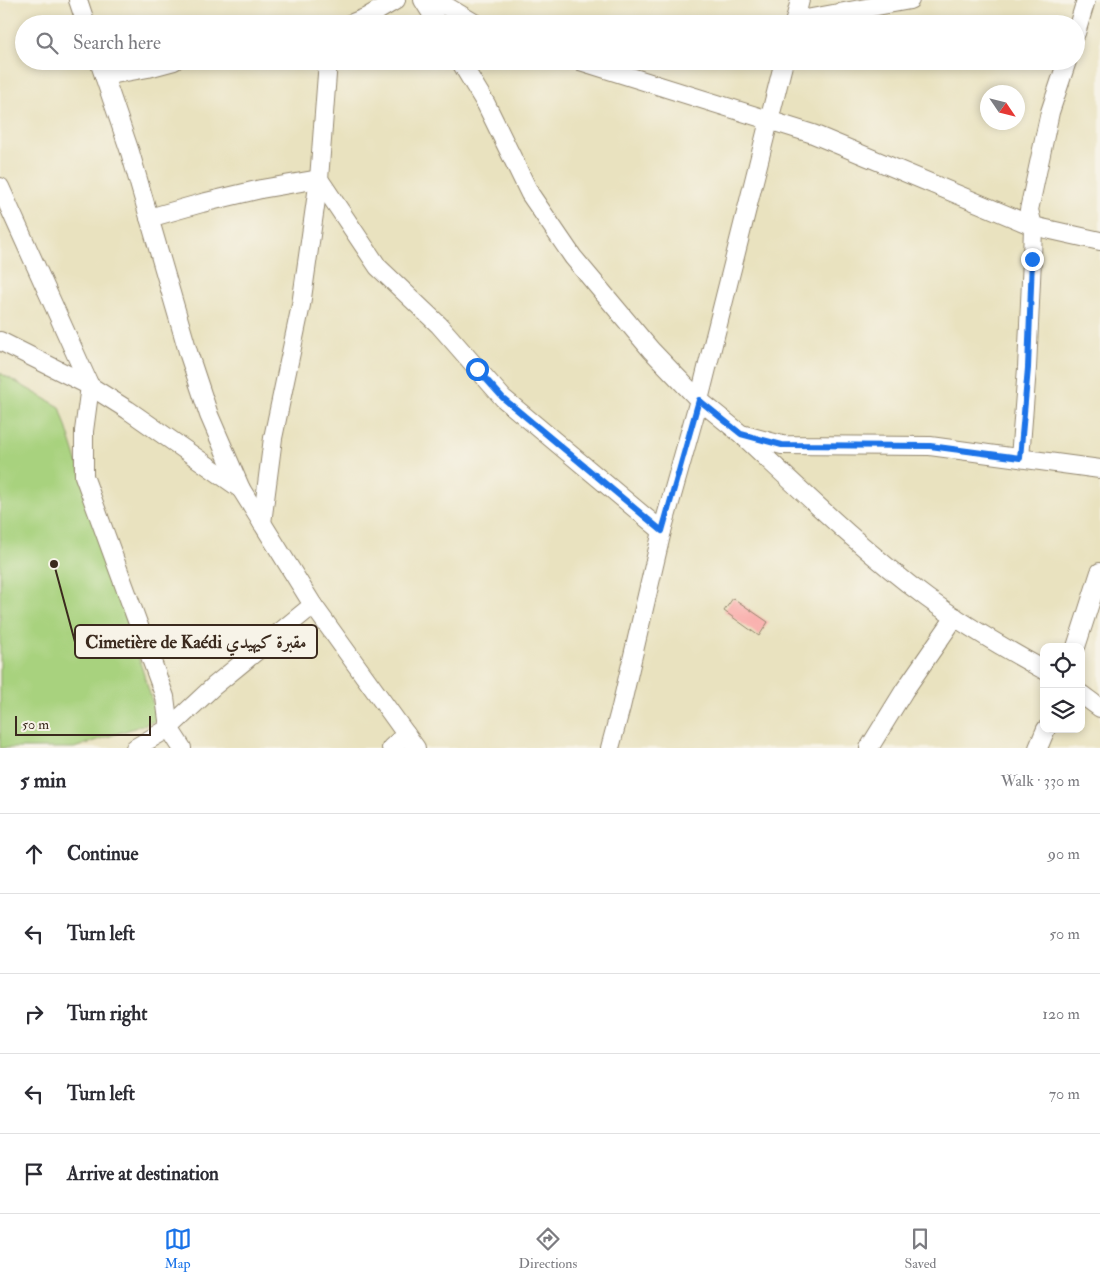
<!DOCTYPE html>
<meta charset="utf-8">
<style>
:root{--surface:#fff;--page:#f7f7f7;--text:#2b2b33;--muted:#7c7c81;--line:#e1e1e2;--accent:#1a73e8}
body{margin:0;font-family:"IM FELL Double Pica",Amiri,serif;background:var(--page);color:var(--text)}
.controls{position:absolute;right:15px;bottom:15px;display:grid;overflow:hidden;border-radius:10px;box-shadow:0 2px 8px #0003}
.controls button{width:45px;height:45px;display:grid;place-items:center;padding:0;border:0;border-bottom:1px solid var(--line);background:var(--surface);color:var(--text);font:25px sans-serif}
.compass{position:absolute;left:980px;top:85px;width:45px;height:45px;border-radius:50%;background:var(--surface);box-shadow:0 2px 8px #0003;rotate:125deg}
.scale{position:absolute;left:15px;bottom:12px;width:136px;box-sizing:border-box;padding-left:5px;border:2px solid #3b2a1e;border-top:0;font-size:14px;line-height:18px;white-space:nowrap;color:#3b2a1e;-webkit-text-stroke:4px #f7f3e8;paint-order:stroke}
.stop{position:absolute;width:15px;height:15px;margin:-11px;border:4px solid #1a73e8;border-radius:50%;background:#fff}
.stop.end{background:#1a73e8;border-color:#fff;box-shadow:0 1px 5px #0008}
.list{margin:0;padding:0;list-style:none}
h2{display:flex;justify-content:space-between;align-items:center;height:65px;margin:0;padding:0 20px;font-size:21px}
h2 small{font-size:16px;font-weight:400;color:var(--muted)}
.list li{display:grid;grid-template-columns:32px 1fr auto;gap:15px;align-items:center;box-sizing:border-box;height:80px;padding:0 20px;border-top:1px solid var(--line)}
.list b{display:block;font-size:19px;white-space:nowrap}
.list em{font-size:16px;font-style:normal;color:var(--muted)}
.icon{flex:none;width:28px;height:28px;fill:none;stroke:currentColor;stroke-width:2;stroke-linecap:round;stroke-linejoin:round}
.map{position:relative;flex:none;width:1100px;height:748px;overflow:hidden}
.search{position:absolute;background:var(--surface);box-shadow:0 2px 8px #0003;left:15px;right:15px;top:15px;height:55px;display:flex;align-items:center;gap:12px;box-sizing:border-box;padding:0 18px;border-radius:28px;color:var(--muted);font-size:19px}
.sheet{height:465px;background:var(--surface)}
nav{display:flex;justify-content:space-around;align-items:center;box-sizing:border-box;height:70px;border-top:1px solid var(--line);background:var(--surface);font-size:14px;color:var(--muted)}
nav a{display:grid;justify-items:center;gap:2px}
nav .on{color:var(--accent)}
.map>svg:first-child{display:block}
</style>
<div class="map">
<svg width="1100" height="748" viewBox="0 0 1100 748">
<rect width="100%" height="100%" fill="#f7f3e8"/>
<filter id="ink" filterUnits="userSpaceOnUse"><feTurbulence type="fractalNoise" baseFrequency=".02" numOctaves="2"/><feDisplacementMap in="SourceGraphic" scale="10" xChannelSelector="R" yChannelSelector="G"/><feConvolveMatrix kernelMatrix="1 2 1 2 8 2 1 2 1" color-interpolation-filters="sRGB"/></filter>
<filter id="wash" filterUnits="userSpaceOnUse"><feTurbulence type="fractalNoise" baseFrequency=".0096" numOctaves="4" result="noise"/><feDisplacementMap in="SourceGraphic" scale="20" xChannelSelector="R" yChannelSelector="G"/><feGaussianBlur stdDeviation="1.12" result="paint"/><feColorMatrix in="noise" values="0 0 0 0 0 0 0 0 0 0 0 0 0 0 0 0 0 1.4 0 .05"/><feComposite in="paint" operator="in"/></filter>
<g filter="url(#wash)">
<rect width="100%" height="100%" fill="#e9e2bf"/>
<path fill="#a8d27e" stroke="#727e4e" d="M0 373 60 407 158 720 74 748H0Z"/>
<g id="blocks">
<path fill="#f9a9a7" d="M733 598 768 622 759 636 724 611Z"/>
</g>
</g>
<g filter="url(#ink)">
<use href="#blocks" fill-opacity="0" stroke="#92866e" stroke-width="1"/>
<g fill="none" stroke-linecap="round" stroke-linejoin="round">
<defs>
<g id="minor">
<path d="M78 0 86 24"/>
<path d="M423 0 438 24"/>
<path d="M436 0 476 24"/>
<path d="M795 21 910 0"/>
<path d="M350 24 367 17 396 0"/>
<path d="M794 24 800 0"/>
<path d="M1076 33 1086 0"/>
<path d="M99 61 130 152 189 355 209 415 241 489 313 605 416 748"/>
<path d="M460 61 486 104 530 194 573 257 651 350 699 400 741 434 782 445 930 446 1100 469"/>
<path d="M580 61 813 134 1033 226 1100 241"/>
<path d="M104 76 148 68 174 61"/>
<path d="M319 179 378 267 439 325 503 398 662 531"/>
<path d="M0 187 90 386 84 431V476L165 697 169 728 182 748"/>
<path d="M149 218 202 203 261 189 319 179"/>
<path d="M0 341 90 386 128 410 241 489"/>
<path d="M743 436C803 492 861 549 927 598 964 625 1004 648 1044 670"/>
<path d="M1020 458 1027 368 1032 259 1033 226 1029 210 1050 112 1067 61"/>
<path d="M262 523 273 438 301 305 319 179 328 61"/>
<path d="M1076 647 1100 572"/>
<path d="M1081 694 1100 708"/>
<path d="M135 748 169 728 214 686 313 605"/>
<path d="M391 748 406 734"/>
<path d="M610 748 621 707 662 531 699 400 784 61"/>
<path d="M869 748 904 691 955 617"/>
<path d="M1038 748 1046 729"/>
</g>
</defs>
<use href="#minor" stroke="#92866e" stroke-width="20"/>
<use href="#minor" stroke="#fff" stroke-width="18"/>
</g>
</g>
<g fill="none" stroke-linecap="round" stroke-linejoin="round" filter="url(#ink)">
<path stroke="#1a73e8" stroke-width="6" d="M477 369 503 398 662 531 699 400 741 434 782 445 930 446 1020 458 1028 368 1032 259"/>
</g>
<path fill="none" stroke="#3b2a1e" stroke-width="2" d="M54 564L75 642"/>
<circle fill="#3b2a1e" stroke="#f7f3e8" stroke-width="2" cx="54" cy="564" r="5"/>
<rect fill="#f7f3e8" stroke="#3b2a1e" stroke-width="2" x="75" y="625" width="242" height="33" rx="5"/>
<g font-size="18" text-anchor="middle" font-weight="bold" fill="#3b2a1e">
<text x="196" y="648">Cimetière de Kaédi مقبرة كيهيدي</text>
</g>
</svg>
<div class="controls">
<button><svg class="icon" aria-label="locate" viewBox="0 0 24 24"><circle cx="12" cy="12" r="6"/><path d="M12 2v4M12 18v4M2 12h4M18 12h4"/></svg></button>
<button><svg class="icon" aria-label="layers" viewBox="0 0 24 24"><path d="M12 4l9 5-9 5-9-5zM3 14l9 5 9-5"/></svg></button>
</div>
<svg class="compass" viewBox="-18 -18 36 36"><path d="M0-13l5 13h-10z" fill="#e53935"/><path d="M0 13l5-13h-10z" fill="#7c7c81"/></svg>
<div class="scale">50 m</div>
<div class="stop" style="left:477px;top:369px"></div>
<div class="stop end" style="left:1032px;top:259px"></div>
<div class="search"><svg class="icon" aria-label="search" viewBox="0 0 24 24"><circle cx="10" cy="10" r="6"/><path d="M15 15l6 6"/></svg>Search here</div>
</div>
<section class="sheet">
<h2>5 min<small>Walk · 330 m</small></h2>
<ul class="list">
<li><svg class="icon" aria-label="ahead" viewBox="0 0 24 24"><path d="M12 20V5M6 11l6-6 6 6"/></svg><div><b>Continue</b></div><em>90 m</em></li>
<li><svg class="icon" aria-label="left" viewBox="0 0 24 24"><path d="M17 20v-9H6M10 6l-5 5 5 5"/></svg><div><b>Turn left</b></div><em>50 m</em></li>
<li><svg class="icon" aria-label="right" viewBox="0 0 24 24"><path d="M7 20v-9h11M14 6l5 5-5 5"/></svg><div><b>Turn right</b></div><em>120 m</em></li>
<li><svg class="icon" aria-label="left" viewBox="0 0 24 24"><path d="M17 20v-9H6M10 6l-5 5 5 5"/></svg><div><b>Turn left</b></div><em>70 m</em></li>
<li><svg class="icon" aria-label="arrive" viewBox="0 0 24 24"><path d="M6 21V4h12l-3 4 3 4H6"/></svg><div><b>Arrive at destination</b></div></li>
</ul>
</section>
<nav>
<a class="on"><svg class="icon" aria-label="map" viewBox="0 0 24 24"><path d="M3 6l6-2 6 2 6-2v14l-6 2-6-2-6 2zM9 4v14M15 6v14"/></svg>Map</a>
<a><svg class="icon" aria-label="directions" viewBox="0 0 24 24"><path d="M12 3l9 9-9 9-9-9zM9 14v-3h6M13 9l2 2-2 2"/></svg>Directions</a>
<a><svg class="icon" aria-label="saved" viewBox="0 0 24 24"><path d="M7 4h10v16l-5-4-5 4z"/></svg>Saved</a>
</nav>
